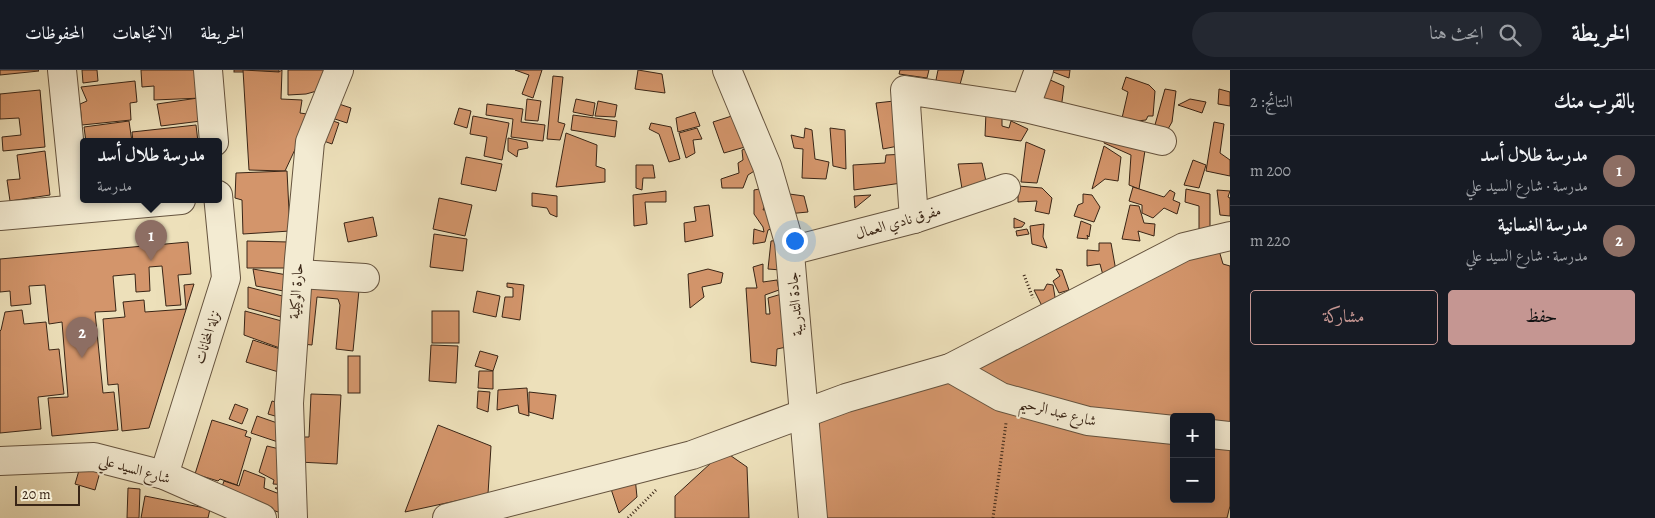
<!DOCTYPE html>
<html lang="ar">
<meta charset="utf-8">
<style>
:root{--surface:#171b24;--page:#242831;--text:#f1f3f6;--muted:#9ea1a6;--line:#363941;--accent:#c59692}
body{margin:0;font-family:Alegreya,Amiri,serif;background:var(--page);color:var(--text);direction:rtl}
.controls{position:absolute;right:15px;bottom:15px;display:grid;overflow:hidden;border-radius:5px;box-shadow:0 2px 12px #0003}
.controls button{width:45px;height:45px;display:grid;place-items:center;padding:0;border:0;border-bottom:1px solid var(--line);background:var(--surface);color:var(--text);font:25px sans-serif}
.scale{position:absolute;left:15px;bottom:12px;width:65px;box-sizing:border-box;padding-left:5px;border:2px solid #392516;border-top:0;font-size:14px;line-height:18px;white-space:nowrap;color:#392516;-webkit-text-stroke:4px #f3ebd2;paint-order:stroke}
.you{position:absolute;left:794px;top:170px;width:18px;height:18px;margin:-12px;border:4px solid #fff;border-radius:50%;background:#1a73e8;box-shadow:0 0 0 8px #1a73e833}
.badge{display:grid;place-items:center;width:32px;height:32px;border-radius:50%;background:var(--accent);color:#fff;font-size:16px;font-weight:700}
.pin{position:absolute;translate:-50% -41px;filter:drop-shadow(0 1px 2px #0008)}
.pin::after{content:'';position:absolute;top:26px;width:18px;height:15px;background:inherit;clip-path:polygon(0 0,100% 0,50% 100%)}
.popup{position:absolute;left:80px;top:68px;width:142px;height:65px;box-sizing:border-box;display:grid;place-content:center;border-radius:5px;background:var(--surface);filter:drop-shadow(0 1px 4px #0005);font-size:16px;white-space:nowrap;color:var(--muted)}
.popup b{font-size:19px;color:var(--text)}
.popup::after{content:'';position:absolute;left:50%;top:100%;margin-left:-10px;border:10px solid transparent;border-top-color:var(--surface)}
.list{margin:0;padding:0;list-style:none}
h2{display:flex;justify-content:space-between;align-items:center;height:65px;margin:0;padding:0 20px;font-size:21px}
h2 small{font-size:16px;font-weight:400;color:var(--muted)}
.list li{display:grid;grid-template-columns:32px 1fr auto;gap:15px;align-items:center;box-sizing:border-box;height:70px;padding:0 20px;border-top:1px solid var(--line)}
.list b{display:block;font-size:19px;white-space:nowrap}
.list p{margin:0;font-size:16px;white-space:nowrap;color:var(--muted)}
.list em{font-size:16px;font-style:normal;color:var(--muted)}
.actions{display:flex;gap:10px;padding:15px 20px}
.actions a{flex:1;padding:11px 0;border:1px solid var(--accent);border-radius:5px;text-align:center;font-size:18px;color:var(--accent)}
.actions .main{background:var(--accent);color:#111}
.icon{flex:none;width:28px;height:28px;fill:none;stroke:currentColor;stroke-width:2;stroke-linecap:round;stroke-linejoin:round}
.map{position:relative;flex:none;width:1230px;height:448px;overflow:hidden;direction:ltr}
header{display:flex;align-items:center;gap:30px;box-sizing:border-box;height:70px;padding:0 25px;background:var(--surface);border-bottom:1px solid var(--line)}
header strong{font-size:24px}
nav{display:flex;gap:28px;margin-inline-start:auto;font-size:18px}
.search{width:350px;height:45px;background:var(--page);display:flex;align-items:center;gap:12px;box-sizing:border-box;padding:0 18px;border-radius:28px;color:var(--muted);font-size:19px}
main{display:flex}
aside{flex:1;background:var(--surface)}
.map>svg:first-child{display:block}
</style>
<header>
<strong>الخريطة</strong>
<div class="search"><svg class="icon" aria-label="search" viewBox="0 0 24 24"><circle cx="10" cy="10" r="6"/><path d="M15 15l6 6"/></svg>ابحث هنا</div>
<nav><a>الخريطة</a><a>الاتجاهات</a><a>المحفوظات</a></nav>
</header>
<main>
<aside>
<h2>بالقرب منك<small>النتائج: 2</small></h2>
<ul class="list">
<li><span class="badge" style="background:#8d6e63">1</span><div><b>مدرسة طلال أسد</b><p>مدرسة · شارع السيد علي</p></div><em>200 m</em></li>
<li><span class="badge" style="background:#8d6e63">2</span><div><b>مدرسة الغسانية</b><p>مدرسة · شارع السيد علي</p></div><em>220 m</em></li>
</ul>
<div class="actions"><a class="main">حفظ</a><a>مشاركة</a></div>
</aside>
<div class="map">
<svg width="1230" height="448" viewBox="0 0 1230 448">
<rect width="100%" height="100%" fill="#ede0ba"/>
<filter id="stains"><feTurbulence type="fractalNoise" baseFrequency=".004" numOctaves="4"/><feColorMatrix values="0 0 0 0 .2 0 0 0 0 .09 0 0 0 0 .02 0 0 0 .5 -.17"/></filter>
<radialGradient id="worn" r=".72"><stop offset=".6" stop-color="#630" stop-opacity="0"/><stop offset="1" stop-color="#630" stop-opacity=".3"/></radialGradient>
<g fill="#d3956b" stroke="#392516">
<path d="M0 0H38L39 1 0 5Z"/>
<path d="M82 0H97L98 11 83 13Z"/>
<path d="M141 0H201L202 28 154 30V16L142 17Z"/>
<rect x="234" y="0" width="45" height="2"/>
<path d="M243 0 279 2 282 0 281 29 302 30 300 43 307 44 298 73 285 101 249 100Z"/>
<path d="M288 0H333L324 19 306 24 288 25Z"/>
<path d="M515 0H542L533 28 522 24 529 5Z"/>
<path d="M638 0 662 4 665 23 635 19Z"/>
<path d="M900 0H929L927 8 899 4Z"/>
<path d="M938 0H964L959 18 936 10Z"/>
<path d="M1053 0H1070L1069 8 1053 2Z"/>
<path d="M553 6 563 7 558 52 565 54 560 70 547 69Z"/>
<path d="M1126 7 1149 15 1155 21 1153 46H1148L1146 50 1137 51 1122 48 1128 22 1122 19Z"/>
<path d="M1048 9 1064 16 1061 39 1040 31Z"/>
<path d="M135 11 137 32 130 33 131 50 82 55 80 34 87 31 81 17Z"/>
<path d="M1165 19 1176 21 1172 52 1164 66 1153 62Z"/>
<path d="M1219 19 1230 22V36L1218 34Z"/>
<path d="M40 20 45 77 3 81 2 67 21 65 19 48 0 49V24Z"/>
<path d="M198 28 201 51 161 56 157 34Z"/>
<path d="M527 29 541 31 538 51 525 50Z"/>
<path d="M576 29 595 33 593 46 573 42Z"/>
<path d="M1190 29 1206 32 1202 43 1178 35Z"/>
<path d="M598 31 617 35 615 47 595 46Z"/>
<path d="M894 31 898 76 883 79 876 33Z"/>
<path d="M336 33 351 38 347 53 332 48Z"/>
<path d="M487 34 523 39 521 52 545 55 543 71 511 67 513 49 486 45Z"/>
<path d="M459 38 471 41 467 58 454 54Z"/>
<path d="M695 42 700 56 678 62 676 48Z"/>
<path d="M986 42H1002V56L1009 58 1011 51 1028 59 1021 71 985 66Z"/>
<path d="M738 44 752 75 724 83 713 52Z"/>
<path d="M573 45 617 51 615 67 571 60Z"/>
<path d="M473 46 509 53 502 90 484 86 487 67 470 64Z"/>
<path d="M327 49 339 53 332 74 321 70Z"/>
<path d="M129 51 132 72H86L84 57Z"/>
<path d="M1214 52 1224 54 1220 83 1230 90V106L1206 101Z"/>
<path d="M651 53 671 57 680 89 669 92 659 64 649 59Z"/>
<path d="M196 55 198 72H133L132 62Z"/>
<path d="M697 58 702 69 693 70 695 83 686 88 679 63Z"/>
<path d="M805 58 812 60 815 89 829 92 826 109 802 108 803 79 794 78 791 65 804 68Z"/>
<path d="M830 58 845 60 846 99 833 96Z"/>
<path d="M1108 60 1146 74 1139 119 1129 115 1131 85 1104 73Z"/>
<path d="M566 63 597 75 596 96 605 99V112L556 117Z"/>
<path d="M508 68 527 72 528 78 518 80 517 87 508 81Z"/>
<path d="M1026 72 1045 80 1037 113 1021 112Z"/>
<path d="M755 75 759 98 748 105 743 118H722L721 109 739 103 738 93 743 90 742 80Z"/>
<path d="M1104 76 1121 87 1118 111 1105 109 1092 119Z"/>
<path d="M45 81 50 125 10 131 7 110 20 109 17 85Z"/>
<path d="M907 84 908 112 854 120 853 95 885 93 886 85Z"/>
<path d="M466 87 502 94 496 121 461 114Z"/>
<path d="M1193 90 1206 95 1199 118 1184 115Z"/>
<path d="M982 93 987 116 963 125 958 94Z"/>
<path d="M636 95H653L655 108H643L642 120 636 118Z"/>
<path d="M287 101 290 161 243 164 242 130 235 128 236 103Z"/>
<path d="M1018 116 1042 118 1052 128 1049 144 1035 141 1037 131 1018 132Z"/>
<path d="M1133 117 1164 127 1170 120 1175 123 1173 130 1180 133 1177 144 1164 138 1153 148 1142 143V135L1129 131Z"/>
<path d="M765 118 767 130 763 140 776 138 778 157 768 160 765 172 753 174 754 159 764 162 763 157 754 144V120Z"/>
<path d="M1186 119 1210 124V160H1199V136L1185 132Z"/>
<path d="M1217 120 1230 121 1228 127 1230 128V146L1220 145Z"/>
<path d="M666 121V132H645L647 154 634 156 633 125Z"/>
<path d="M532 123 557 126V147L550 144 547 138 532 136Z"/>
<path d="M782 123 804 126 808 142 787 144Z"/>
<path d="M1083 124 1092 125 1100 137 1094 152 1074 146 1078 135 1083 133Z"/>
<path d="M871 125 855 138 854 126Z"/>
<path d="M439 128 472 135 465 166 433 159Z"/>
<path d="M709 135 713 166 685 172 684 153 696 151 694 137Z"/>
<path d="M1130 135 1139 136 1144 153 1155 154 1154 166 1138 161 1140 171 1122 169Z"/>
<path d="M373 147 377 166 348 172 344 153Z"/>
<path d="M1014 148 1025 153 1022 157 1014 158Z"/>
<path d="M1081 151 1091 155 1089 167 1087 165 1088 169 1077 168Z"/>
<path d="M1044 154 1043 167 1047 178 1032 174 1030 156Z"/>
<path d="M1027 159 1029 164 1017 166 1016 161Z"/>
<path d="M434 164 467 169 463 201 430 197Z"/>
<path d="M779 170 781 200 768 199 771 171Z"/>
<path d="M247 171 289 172 288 198H247Z"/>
<path d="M188 172 191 204 178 205 181 235 166 236 162 196 149 197 150 221 136 222 135 204 113 206 116 241 95 242 103 323 114 322 118 360 52 366 48 328 68 327 62 252 49 254 45 215 29 216 31 234 11 236 10 221 0 222V189Z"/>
<path d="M1099 173H1111L1116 201 1104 209 1100 194 1087 196V180L1099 181Z"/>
<path d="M1218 177 1223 194 1230 196V361L1211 358V347L1091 344 967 302 1188 183Z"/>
<path d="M763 194V212L777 210 779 220 765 225 766 244H770L768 228 785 223 791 276 777 279 776 296 751 292 746 218H757L753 197Z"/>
<path d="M253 199 293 206 289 222 256 216Z"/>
<path d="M708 199 723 203 721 213 702 217 704 227 690 238 688 204Z"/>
<path d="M1056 199 1062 200 1069 220 1059 223 1053 211 1060 206Z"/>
<path d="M309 205 360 210 353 281 336 279 340 235 338 229 317 227 312 275 302 274Z"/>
<path d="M507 213 524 215 520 250 502 247 505 227H513V218L507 217Z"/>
<path d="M194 214 149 358 122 361 118 314 108 315 103 249 125 247 123 232 144 230 145 242 186 239 184 215Z"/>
<path d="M1047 214 1053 215 1056 233 1043 238 1034 220H1044Z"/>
<path d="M248 217 294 229 288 249 248 238Z"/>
<path d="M477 221 500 226 496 247 473 242Z"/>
<path d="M22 240 24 254 46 252 49 280 59 279 64 324 38 327 41 359 0 363V261L1 260 5 242Z"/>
<path d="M245 241 289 253 288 281 244 265Z"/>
<rect x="432" y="241" width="27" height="32"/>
<path d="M253 270 292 283 285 304 246 292Z"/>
<path d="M431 275 458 276 456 313 429 311Z"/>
<path d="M480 281 498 286 493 301 475 296Z"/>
<rect x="348" y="286" width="12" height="37"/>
<path d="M479 301H493V319L478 318Z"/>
<path d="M938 308 1174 367V429H1211V371L1230 374V436L1227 448H824L815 351Z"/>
<path d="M527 318 529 346 519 343 518 335 497 340 498 320Z"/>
<path d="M478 321 490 322 488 342 477 338Z"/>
<path d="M529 322 556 325 553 349 529 342Z"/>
<path d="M311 324 341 325 337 394 299 392 300 367H309Z"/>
<path d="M272 331 286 335 282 348 268 344Z"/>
<path d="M235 334 248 339 242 354 229 349Z"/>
<path d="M257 346 286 356 281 373 251 363Z"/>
<path d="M212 350 247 361 245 366 251 368 237 415 220 409 218 411 195 404Z"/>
<path d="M438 355 491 376 488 424 405 442Z"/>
<path d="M267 376 288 381V415L273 414 274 410 259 402Z"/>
<path d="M724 381 747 397 749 448H675V426Z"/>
<path d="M80 397 100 402 95 420 75 414Z"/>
<path d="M244 400 265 408 264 418 277 423 280 421 275 418 290 417 281 443 220 422 224 411 239 416Z"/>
<path d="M635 407 637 427 619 443 611 419Z"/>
<path d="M128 418 140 419 139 448H127Z"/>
<path d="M145 426 210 439 208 448H141Z"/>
</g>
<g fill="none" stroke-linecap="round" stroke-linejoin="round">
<defs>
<g id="minor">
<path d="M62 0 76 139"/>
<path d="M208 0 214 72"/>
<path d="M727 0 767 96 789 172 813 448"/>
<path d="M1025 38 1162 71"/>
<path d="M0 146 181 130"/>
<path d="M914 149 905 20 1025 38 1039 0"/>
<path d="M790 181 914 149 1006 118"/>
<path d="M298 204 365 208"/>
<path d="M950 298 1001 327 1088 351 1174 360"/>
<path d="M1211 364 1230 366"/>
<path d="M0 391 94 387 164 405 262 448"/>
<path d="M164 405 226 208 218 125"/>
<path d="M293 448 289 333 299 189 310 72 339 0"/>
<path d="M447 448 692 385 846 328 950 298 1184 177 1230 166"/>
</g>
</defs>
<use href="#minor" stroke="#66543f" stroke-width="30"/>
<g stroke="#392516" stroke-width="3" stroke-dasharray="1 2.5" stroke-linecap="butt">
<path d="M1024 205 1033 228"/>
<path d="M628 448 656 420"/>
<path d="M993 448 1006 353"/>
</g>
<use href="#minor" stroke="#f3ebd2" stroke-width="28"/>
</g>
<g text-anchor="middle" stroke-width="4" stroke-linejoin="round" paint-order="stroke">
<g font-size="15" fill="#392516" stroke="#f3ebd2">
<text transform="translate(898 152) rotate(-16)" y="5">مفرق نادي العمال</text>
<text transform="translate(296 221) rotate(-86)" y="5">حارة الوكيلية</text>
<text transform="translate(795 234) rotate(-95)" y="5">جادة التدريبة</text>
<text transform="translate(207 267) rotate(-72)" y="5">نزلة المخانات</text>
<text transform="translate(1058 342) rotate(14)" y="5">شارع عبد الرحيم</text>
<text transform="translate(135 399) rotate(16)" y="5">شارع السيد علي</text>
</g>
</g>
<rect width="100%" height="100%" filter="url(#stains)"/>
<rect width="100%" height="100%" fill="url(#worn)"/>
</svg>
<div class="controls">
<button>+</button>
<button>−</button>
</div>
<div class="scale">20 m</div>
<div class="you"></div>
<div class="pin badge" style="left:151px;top:191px;background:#8d6e63">1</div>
<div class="popup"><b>مدرسة طلال أسد</b>مدرسة</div>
<div class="pin badge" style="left:82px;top:288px;background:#8d6e63">2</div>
</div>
</main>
